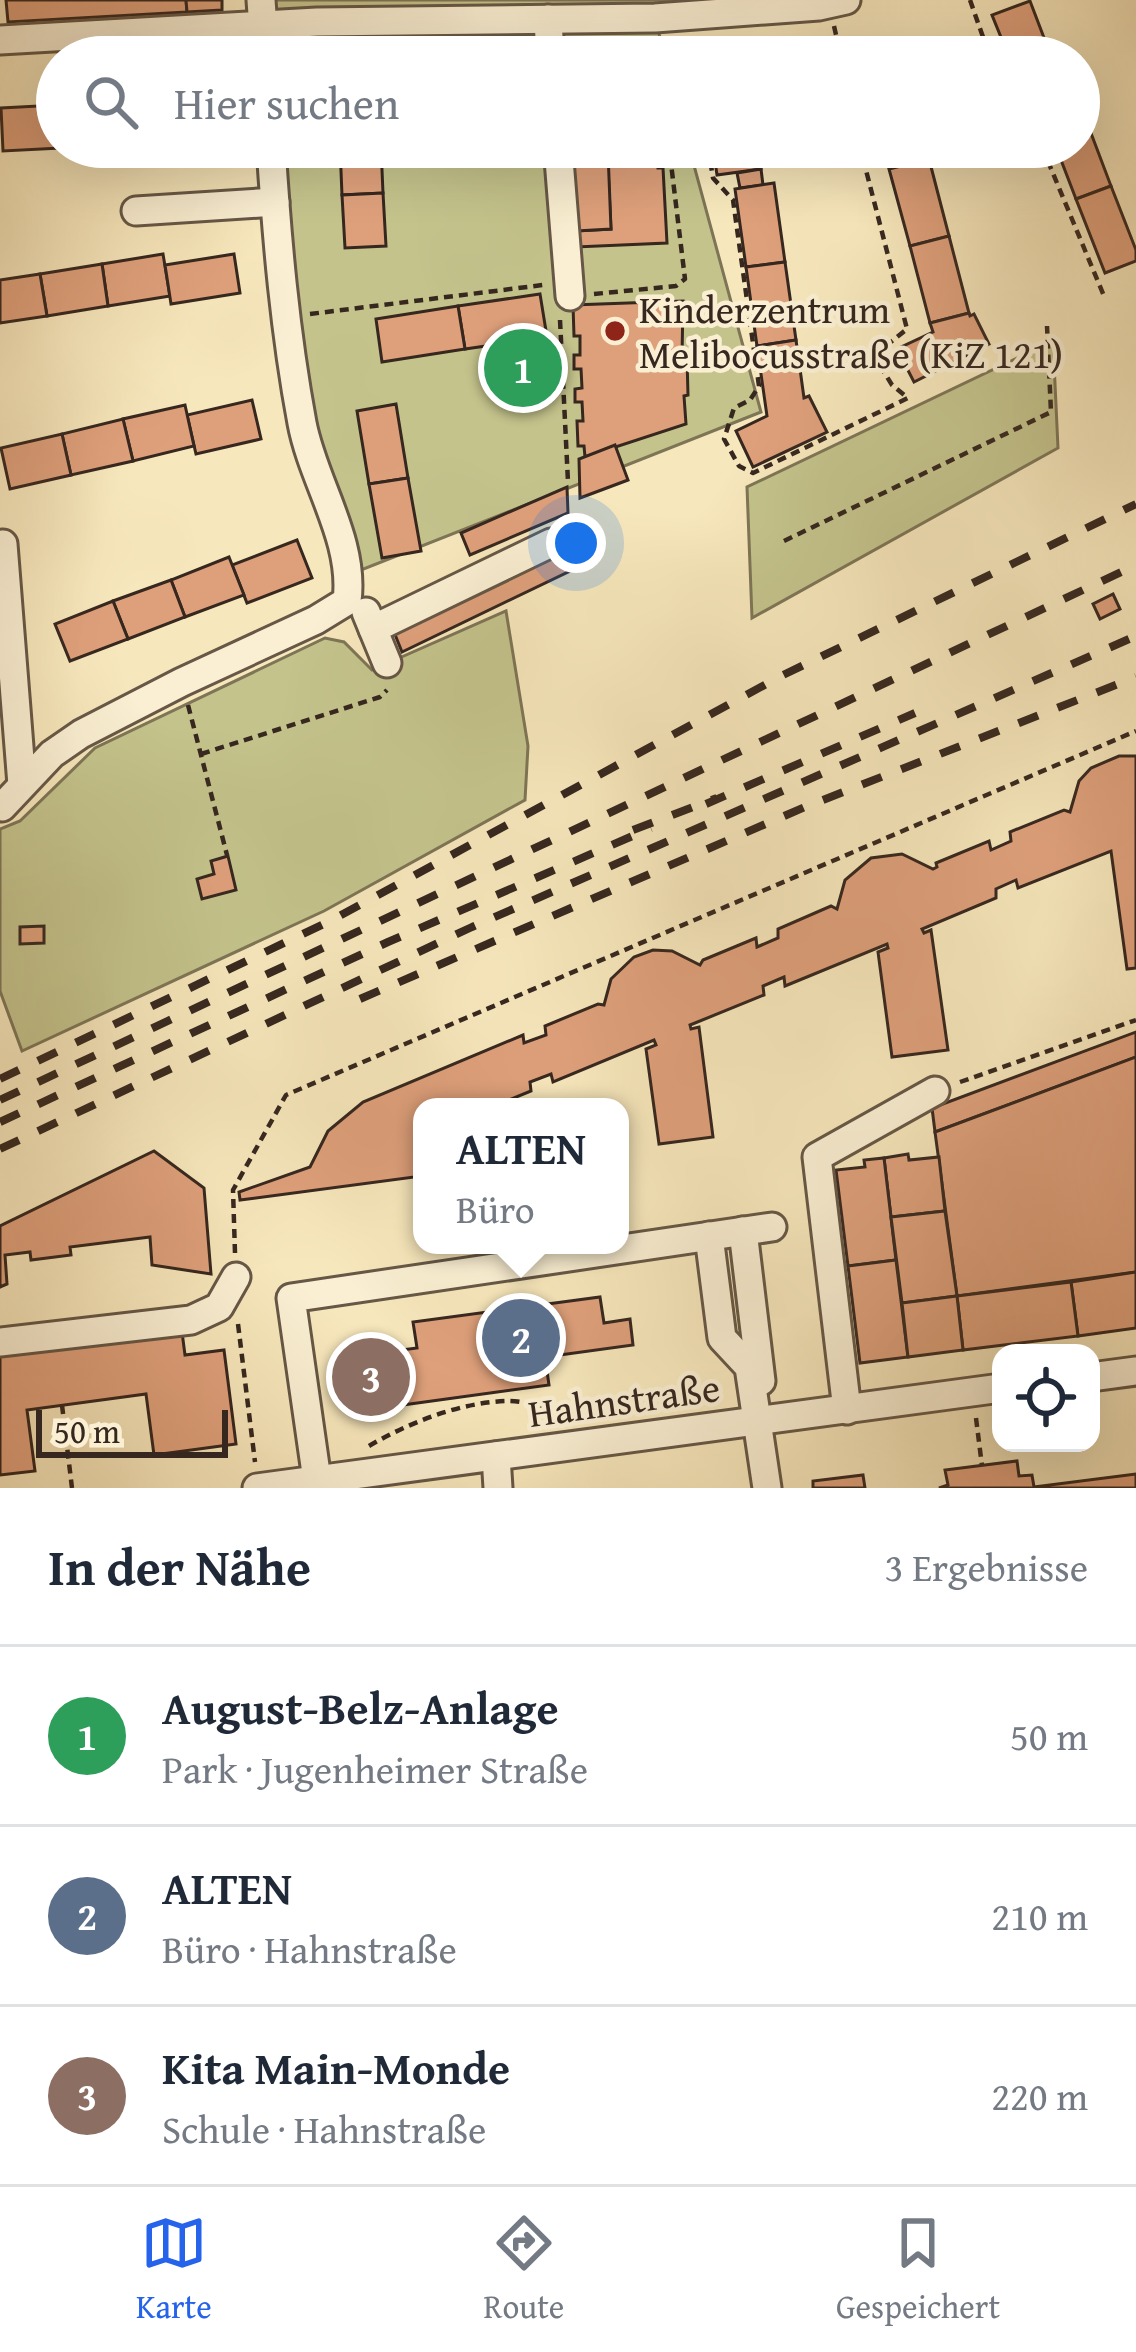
<!DOCTYPE html>
<html lang="de">
<meta charset="utf-8">
<style>
:root{--surface:#fff;--page:#f6f6f7;--text:#1f2937;--muted:#747a83;--line:#e0e1e3;--accent:#2563eb}
body{margin:0;font-family:"Gentium Book Plus",serif;background:var(--page);color:var(--text)}
.controls{position:absolute;right:36px;bottom:36px;display:grid;overflow:hidden;border-radius:24px;box-shadow:0 12px 48px #0002}
.controls button{width:108px;height:108px;display:grid;place-items:center;padding:0;border:0;border-bottom:3px solid var(--line);background:var(--surface);color:var(--text);font:60px sans-serif}
.scale{position:absolute;left:36px;bottom:30px;width:192px;box-sizing:border-box;padding-left:12px;border:6px solid #36271f;border-top:0;font-size:33px;line-height:42px;white-space:nowrap;color:#36271f;-webkit-text-stroke:9px #faefd3;paint-order:stroke}
.you{position:absolute;left:576px;top:543px;width:42px;height:42px;margin:-30px;border:9px solid #fff;border-radius:50%;background:#1a73e8;box-shadow:0 0 0 18px #1a73e833}
.badge{display:grid;place-items:center;width:78px;height:78px;border-radius:50%;background:var(--accent);color:#fff;font-size:39px;font-weight:700}
.pin{position:absolute;translate:-50% -50%;border:6px solid #fff;box-shadow:0 3px 12px #0006}
.popup{position:absolute;left:413px;top:1098px;width:216px;height:156px;box-sizing:border-box;display:grid;place-content:center;border-radius:24px;background:var(--surface);filter:drop-shadow(0 3px 9px #0005);font-size:39px;white-space:nowrap;color:var(--muted)}
.popup b{font-size:45px;color:var(--text)}
.popup::after{content:'';position:absolute;left:50%;top:100%;margin-left:-24px;border:24px solid transparent;border-top-color:var(--surface)}
.list{margin:0;padding:0;list-style:none}
h2{display:flex;justify-content:space-between;align-items:center;height:156px;margin:0;padding:0 48px;font-size:51px}
h2 small{font-size:39px;font-weight:400;color:var(--muted)}
.list li{display:grid;grid-template-columns:78px 1fr auto;gap:36px;align-items:center;box-sizing:border-box;height:180px;padding:0 48px;border-top:3px solid var(--line)}
.list b{display:block;font-size:45px;white-space:nowrap}
.list p{margin:0;font-size:39px;white-space:nowrap;color:var(--muted)}
.list em{font-size:39px;font-style:normal;color:var(--muted)}
.icon{flex:none;width:66px;height:66px;fill:none;stroke:currentColor;stroke-width:2;stroke-linecap:round;stroke-linejoin:round}
.map{position:relative;flex:none;width:1136px;height:1488px;overflow:hidden}
.search{position:absolute;background:var(--surface);box-shadow:0 12px 48px #0002;left:36px;right:36px;top:36px;height:132px;display:flex;align-items:center;gap:30px;box-sizing:border-box;padding:0 42px;border-radius:66px;color:var(--muted);font-size:45px}
.sheet{height:696px;background:var(--surface)}
nav{display:flex;justify-content:space-around;align-items:center;box-sizing:border-box;height:168px;border-top:3px solid var(--line);background:var(--surface);font-size:33px;color:var(--muted)}
nav a{display:grid;justify-items:center;gap:6px}
nav .on{color:var(--accent)}
.map>svg:first-child{display:block}
</style>
<div class="map">
<svg width="1136" height="1488" viewBox="0 0 1136 1488">
<rect width="100%" height="100%" fill="#f7e7bc"/>
<filter id="stains"><feTurbulence type="fractalNoise" baseFrequency=".00167" numOctaves="4"/><feColorMatrix values="0 0 0 0 .2 0 0 0 0 .09 0 0 0 0 .02 0 0 0 .5 -.17"/></filter>
<radialGradient id="worn" r=".72"><stop offset=".6" stop-color="#630" stop-opacity="0"/><stop offset="1" stop-color="#630" stop-opacity=".3"/></radialGradient>
<g fill="#c4c38c" stroke="#7d7556" stroke-width="3">
<path d="M263 0H733L655 18 665 57H266Z"/>
<path d="M273 147H689L761 412 351 574 286 323Z"/>
<path d="M1053 341 1058 448 752 618 747 487Z"/>
<path d="M506 611 528 746 525 800 324 911 22 1051 0 991V829L20 821 95 748 325 638 344 642 372 670Z"/>
</g>
<g fill="#dea07b" stroke="#36271f" stroke-width="3">
<path d="M6 0H186L187 12 8 22Z"/>
<path d="M186 0H222V10L187 12Z"/>
<path d="M1030 1 1049 51 1034 57H1009L992 15Z"/>
<path d="M888 41 892 57H851L849 51Z"/>
<path d="M57 105V147L61 148 3 151 1 108Z"/>
<path d="M1083 112 1111 186 1076 199 1056 147H1079V114Z"/>
<path d="M340 147H381L383 193 342 195Z"/>
<path d="M607 147H657L658 168H663L667 243 576 247V231L611 229Z"/>
<path d="M713 147H758L761 169 717 175Z"/>
<path d="M608 152 611 229 576 231 572 153Z"/>
<path d="M929 159 949 236 910 246 889 169Z"/>
<path d="M761 169 763 185 740 188 737 173Z"/>
<path d="M774 183 785 262 746 267 735 189Z"/>
<path d="M1111 186 1136 250V261L1105 273 1076 199Z"/>
<path d="M383 193 386 246 345 248 342 195Z"/>
<path d="M949 236 969 313 930 323 910 246Z"/>
<path d="M163 254 170 296 108 306 102 264Z"/>
<path d="M234 254 240 293 171 304 165 265Z"/>
<path d="M785 262 796 340 757 346 746 267Z"/>
<path d="M102 264 108 306 47 316 40 274Z"/>
<path d="M40 274 47 316 0 323V280Z"/>
<path d="M540 294 547 337 465 349 458 306Z"/>
<path d="M683 301 682 358H687L688 395 684 396 686 424 585 457 584 446H578L577 421H583L582 402H575V389L582 388 581 369H574V355H580V336H574L573 305Z"/>
<path d="M458 306 465 349 382 362 376 319Z"/>
<path d="M969 313 970 316 974 314 989 344 914 382 897 349 933 332 930 323Z"/>
<path d="M796 340 804 398 809 396 827 432 753 467 736 431 767 416 757 346Z"/>
<path d="M252 400 261 439 196 454 187 415Z"/>
<path d="M396 404 408 478 369 484 357 411Z"/>
<path d="M185 405 194 446 133 461 123 419Z"/>
<path d="M123 419 133 461 71 475 62 434Z"/>
<path d="M62 434 71 475 10 489 1 448Z"/>
<path d="M615 445 628 480 580 498 579 459Z"/>
<path d="M408 478 421 551 382 558 369 484Z"/>
<path d="M567 487 568 513 470 555 461 533Z"/>
<path d="M297 540 312 578 247 603 232 565Z"/>
<path d="M568 542 570 571 402 652 392 627Z"/>
<path d="M229 557 244 595 185 617 171 580Z"/>
<path d="M171 580 185 617 128 639 113 601Z"/>
<path d="M1113 594 1120 609 1100 619 1093 604Z"/>
<path d="M113 601 128 639 70 661 55 624Z"/>
<path d="M1119 756H1136V968L1127 969 1111 851 1018 888 1016 880 996 889V898L922 929 924 933 931 930 948 1050 892 1057 878 952 888 948 887 944 785 986 784 977 763 986 764 995 690 1025 691 1029 699 1027 713 1137 659 1144 646 1049 656 1045 654 1040 553 1082 551 1074 530 1082 531 1091 492 1107H422V1176L240 1200 239 1192 310 1167 328 1131 363 1102 523 1035 524 1043 546 1035 545 1026 598 1004 604 1005 611 979 634 957 653 950 672 951 700 965 703 960 756 938 757 947 778 938V929L831 906 837 909 845 880 871 858 902 854 933 869 937 867 936 863 989 841 991 850 1011 841 1010 832 1064 810 1070 812 1079 781 1091 768Z"/>
<path d="M228 856 236 890 202 899 197 879 214 874 211 861Z"/>
<path d="M44 926V943L20 944V927Z"/>
<path d="M1136 1032V1057L935 1132 932 1108Z"/>
<path d="M1136 1057V1272L957 1296 935 1132Z"/>
<path d="M154 1151 204 1188 211 1274 152 1265 150 1237 70 1247 71 1255 31 1260 30 1252 5 1255 7 1284 0 1287V1226Z"/>
<path d="M908 1154 909 1160 939 1157 945 1211 891 1217 884 1158Z"/>
<path d="M884 1158 896 1260 848 1266 836 1170 865 1167 864 1160Z"/>
<path d="M945 1211 957 1296 902 1303 891 1217Z"/>
<path d="M896 1260 908 1357 860 1363 848 1266Z"/>
<path d="M1136 1272V1328L1078 1336 1071 1282Z"/>
<path d="M1071 1282 1078 1336 963 1350 957 1296Z"/>
<path d="M957 1296 963 1350 908 1357 902 1303Z"/>
<path d="M600 1297 604 1323 630 1319 633 1345 545 1357 549 1385 359 1411 355 1382 336 1385 333 1359 417 1348 413 1322Z"/>
<path d="M182 1332 185 1355 224 1350 236 1444 154 1455 146 1394 27 1410 35 1471 0 1475V1355Z"/>
<path d="M1017 1461 1019 1476 1032 1475 1034 1487 1136 1474V1488H939L948 1485 945 1470Z"/>
<path d="M863 1475 865 1488H813V1481Z"/>
</g>
<g fill="none" stroke-linecap="round" stroke-linejoin="round">
<defs>
<g id="minor">
<path d="M261 0 265 57"/>
<path d="M548 19 550 57"/>
<path d="M0 40 317 22 655 18 819 6 846 0"/>
<path d="M558 147 570 296"/>
<path d="M136 211 275 202"/>
<path d="M3 544 22 785"/>
<path d="M366 612 387 663"/>
<path d="M373 629 551 543"/>
<path d="M2 807 52 754 81 734 182 682 316 620 347 601C355 540 313 482 302 423 285 332 277 240 271 147"/>
<path d="M743 1231 761 1381"/>
<path d="M709 1236 722 1338 749 1367 767 1488"/>
<path d="M0 1342 191 1320 219 1307 236 1277"/>
<path d="M1091 1377 1136 1371"/>
<path d="M847 1410 817 1157 935 1091"/>
<path d="M496 1456 498 1488"/>
<path d="M317 1480 291 1298 772 1227"/>
<path d="M257 1488 1001 1388"/>
</g>
</defs>
<use href="#minor" stroke="#665746" stroke-width="33"/>
<g stroke="#36271f" stroke-width="4.5" stroke-dasharray="9 6" stroke-linecap="butt">
<path d="M970 0 990 57"/>
<path d="M834 26 841 57"/>
<path d="M693 39 695 57"/>
<path d="M708 147 713 178 733 200 759 386 750 400 734 408 724 439 739 466 753 473 908 398 892 385 879 364 882 349 907 329 860 147"/>
<path d="M1042 147 1104 296"/>
<path d="M594 294 676 286 685 279 669 147"/>
<path d="M310 314 543 285"/>
<path d="M560 320 568 482"/>
<path d="M784 541 1051 412 1047 326"/>
<path d="M188 705 227 855"/>
<path d="M201 754 380 697 387 690"/>
<path d="M960 1082 1136 1020"/>
<path d="M235 1253 233 1190 286 1095 1136 731"/>
<path d="M238 1324 255 1462"/>
<path d="M62 1405 72 1488"/>
<path d="M976 1418 982 1466"/>
<path d="M369 1446C408 1423 461 1402 507 1401 525 1400 547 1410 564 1415L565 1419"/>
</g>
<use href="#minor" stroke="#faefd3" stroke-width="27"/>
<g stroke="#36271f" stroke-width="8" stroke-dasharray="21 21" stroke-linecap="butt">
<path d="M706 804 915 713"/>
<path d="M633 830 717 798"/>
<path d="M360 999 805 807 1136 677"/>
<path d="M0 1079 332 920 781 676 1136 504"/>
<path d="M0 1100 1136 565"/>
<path d="M0 1122 388 942 651 828"/>
<path d="M0 1149 472 927 1136 636"/>
</g>
</g>
<circle fill="#8f2418" stroke="#faefd3" stroke-width="4.5" cx="615" cy="331" r="12"/>
<g text-anchor="middle" stroke-width="9" stroke-linejoin="round" paint-order="stroke">
<g font-size="39" fill="#36271f" stroke="#faefd3" text-anchor="start">
<text x="639" y="323">Kinderzentrum<tspan x="639" dy="45">Melibocusstraße (KiZ 121)</tspan></text>
</g>
<g font-size="39" fill="#36271f" stroke="#faefd3">
<text transform="translate(624 1400) rotate(-8)" y="14">Hahnstraße</text>
</g>
</g>
<rect width="100%" height="100%" filter="url(#stains)"/>
<rect width="100%" height="100%" fill="url(#worn)"/>
</svg>
<div class="controls">
<button><svg class="icon" aria-label="locate" viewBox="0 0 24 24"><circle cx="12" cy="12" r="6"/><path d="M12 2v4M12 18v4M2 12h4M18 12h4"/></svg></button>
</div>
<div class="scale">50 m</div>
<div class="you"></div>
<div class="pin badge" style="left:523px;top:368px;background:#2e9e5b">1</div>
<div class="pin badge" style="left:521px;top:1338px;background:#5c6f8a">2</div>
<div class="popup"><b>ALTEN</b>Büro</div>
<div class="pin badge" style="left:371px;top:1377px;background:#8d6e63">3</div>
<div class="search"><svg class="icon" aria-label="search" viewBox="0 0 24 24"><circle cx="10" cy="10" r="6"/><path d="M15 15l6 6"/></svg>Hier suchen</div>
</div>
<section class="sheet">
<h2>In der Nähe<small>3 Ergebnisse</small></h2>
<ul class="list">
<li><span class="badge" style="background:#2e9e5b">1</span><div><b>August-Belz-Anlage</b><p>Park · Jugenheimer Straße</p></div><em>50 m</em></li>
<li><span class="badge" style="background:#5c6f8a">2</span><div><b>ALTEN</b><p>Büro · Hahnstraße</p></div><em>210 m</em></li>
<li><span class="badge" style="background:#8d6e63">3</span><div><b>Kita Main-Monde</b><p>Schule · Hahnstraße</p></div><em>220 m</em></li>
</ul>
</section>
<nav>
<a class="on"><svg class="icon" aria-label="map" viewBox="0 0 24 24"><path d="M3 6l6-2 6 2 6-2v14l-6 2-6-2-6 2zM9 4v14M15 6v14"/></svg>Karte</a>
<a><svg class="icon" aria-label="directions" viewBox="0 0 24 24"><path d="M12 3l9 9-9 9-9-9zM9 14v-3h6M13 9l2 2-2 2"/></svg>Route</a>
<a><svg class="icon" aria-label="saved" viewBox="0 0 24 24"><path d="M7 4h10v16l-5-4-5 4z"/></svg>Gespeichert</a>
</nav>
